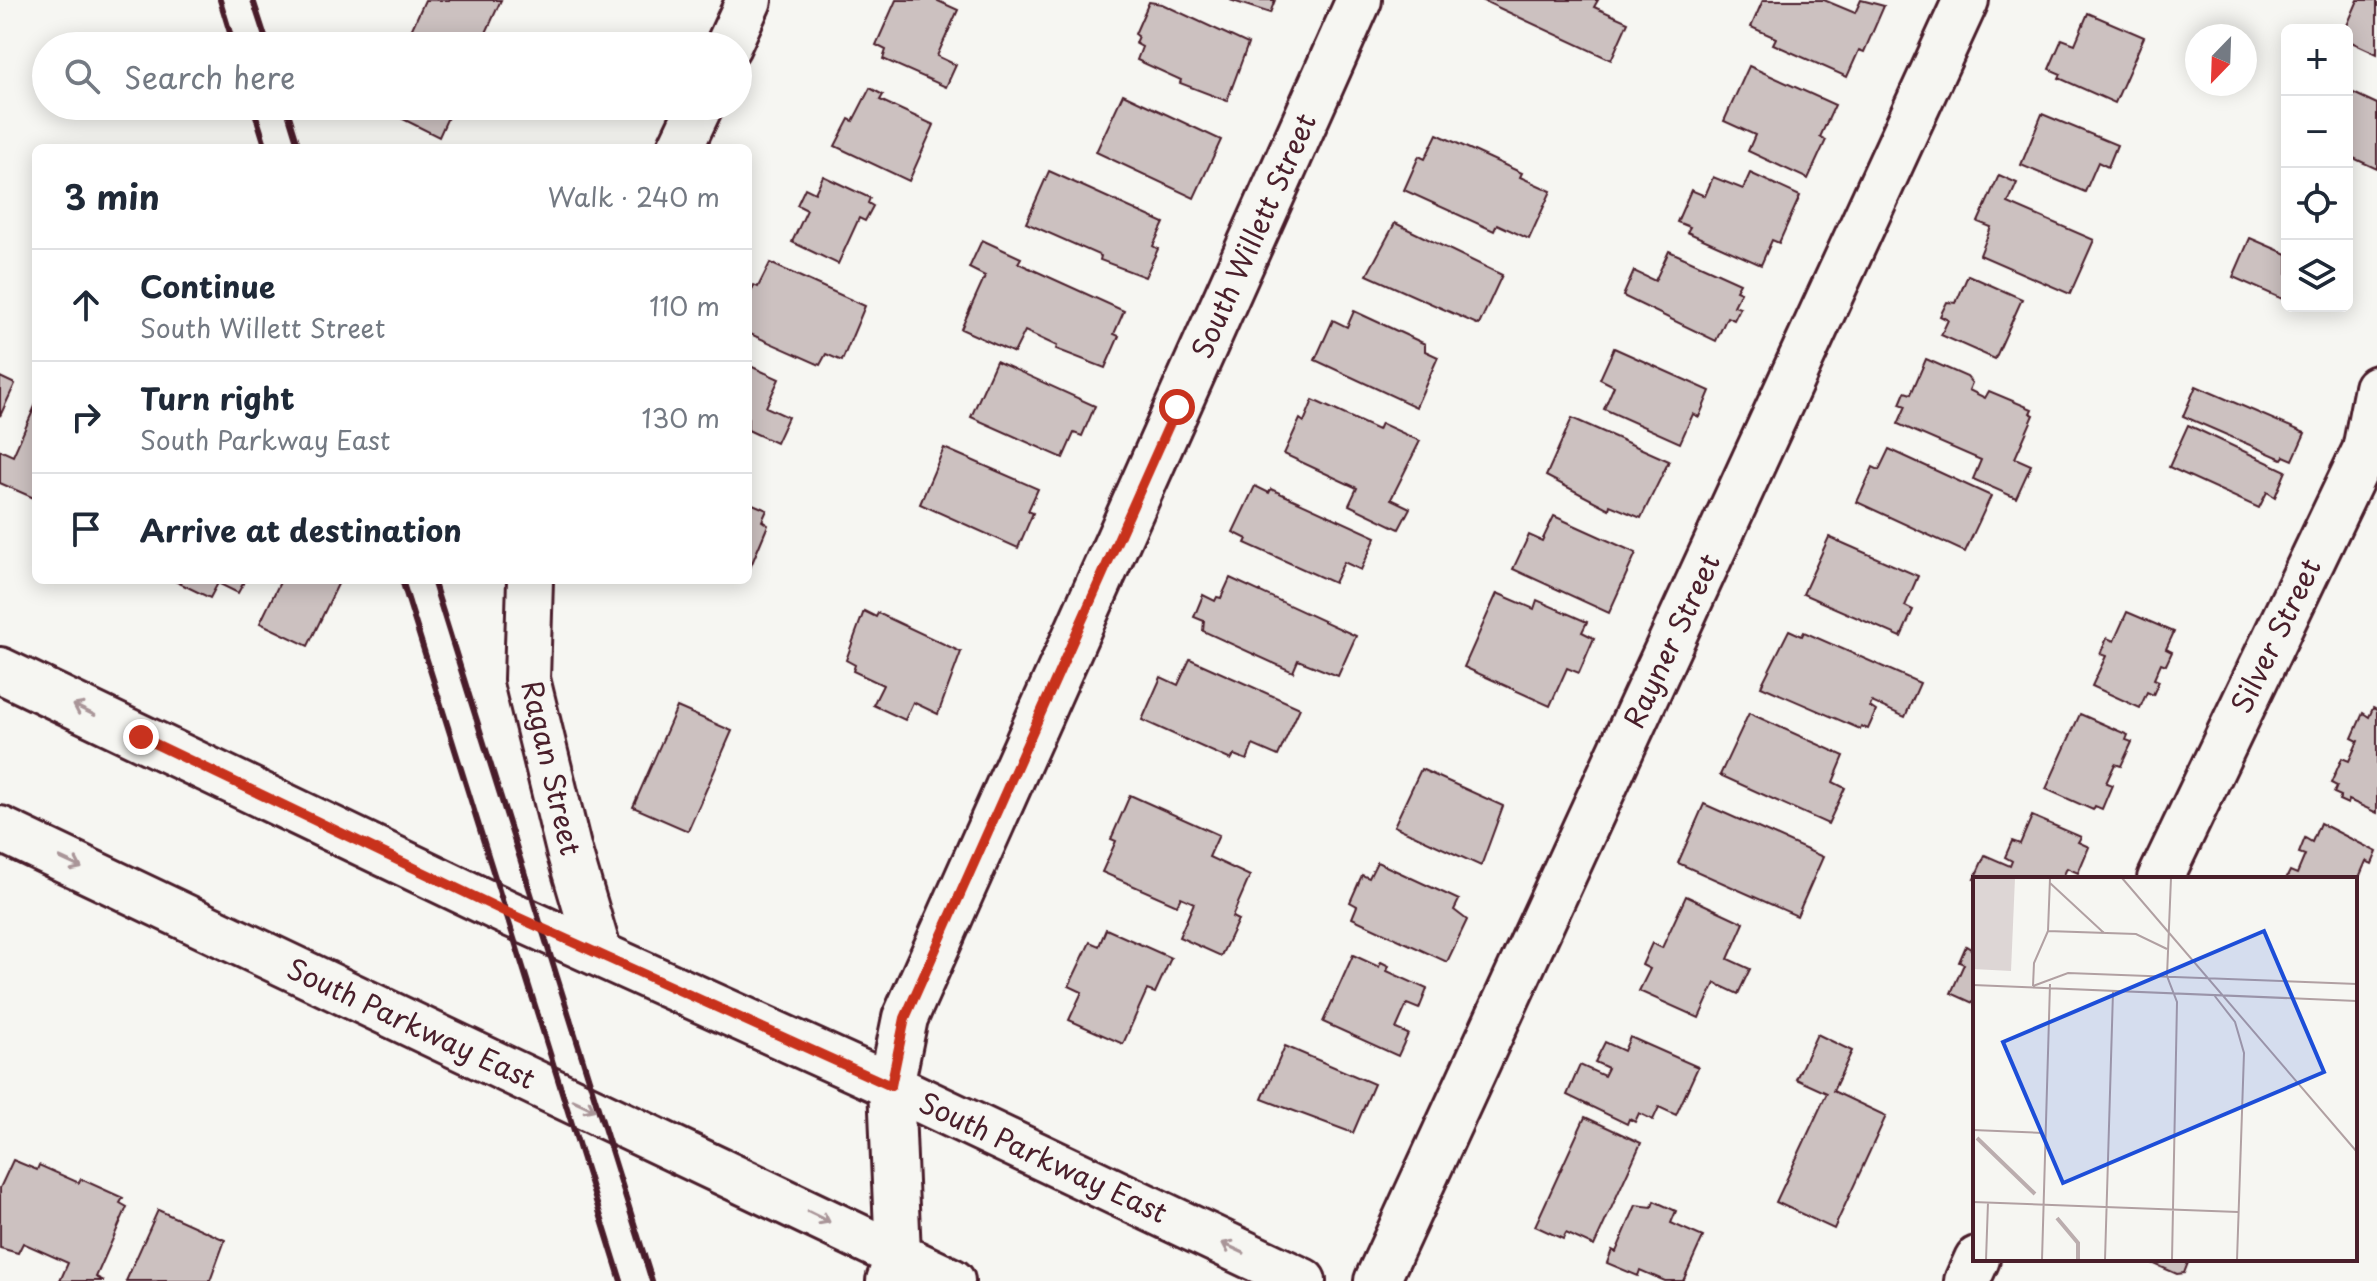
<!DOCTYPE html>
<meta charset="utf-8">
<style>
:root{--surface:#fff;--page:#f6f6f7;--text:#1f2937;--muted:#747a83;--line:#e0e1e3}
body{margin:0;font-family:"Playpen Sans",sans-serif;background:var(--page);color:var(--text)}
.controls{position:absolute;right:24px;top:24px;display:grid;overflow:hidden;border-radius:12px;box-shadow:0 4px 20px #0003}
.controls button{width:72px;height:72px;display:grid;place-items:center;padding:0;border:0;border-bottom:2px solid var(--line);background:var(--surface);color:var(--text);font:40px sans-serif}
.compass{position:absolute;left:2185px;top:24px;width:72px;height:72px;border-radius:50%;background:var(--surface);box-shadow:0 4px 20px #0003;rotate:203deg}
.stop{position:absolute;width:24px;height:24px;margin:-18px;border:6px solid #c8321e;border-radius:50%;background:#fff}
.stop.end{background:#c8321e;border-color:#fff;box-shadow:0 2px 8px #0008}
.list{margin:0;padding:0;list-style:none}
h2{display:flex;justify-content:space-between;align-items:center;height:104px;margin:0;padding:0 32px;font-size:34px}
h2 small{font-size:26px;font-weight:400;color:var(--muted)}
.list li{display:grid;grid-template-columns:52px 1fr auto;gap:24px;align-items:center;box-sizing:border-box;height:112px;padding:0 32px;border-top:2px solid var(--line)}
.list b{display:block;font-size:30px;white-space:nowrap}
.list p{margin:0;font-size:26px;white-space:nowrap;color:var(--muted)}
.list em{font-size:26px;font-style:normal;color:var(--muted)}
.icon{flex:none;width:44px;height:44px;fill:none;stroke:currentColor;stroke-width:2;stroke-linecap:round;stroke-linejoin:round}
.map{position:relative;flex:none;width:2377px;height:1281px;overflow:hidden}
.search{position:absolute;background:var(--surface);box-shadow:0 4px 20px #0003;left:32px;top:32px;width:720px;height:88px;display:flex;align-items:center;gap:20px;box-sizing:border-box;padding:0 28px;border-radius:44px;color:var(--muted);font-size:30px}
.panel{position:absolute;background:var(--surface);box-shadow:0 4px 20px #0003;left:32px;top:144px;width:720px;height:440px;border-radius:12px}
.map>svg:first-child{display:block}
</style>
<div class="map">
<svg width="2377" height="1281" viewBox="0 0 2377 1281">
<rect width="100%" height="100%" fill="#f6f6f2"/>
<filter id="ink" filterUnits="userSpaceOnUse"><feTurbulence type="fractalNoise" baseFrequency=".0125" numOctaves="2"/><feDisplacementMap in="SourceGraphic" scale="16" xChannelSelector="R" yChannelSelector="G"/><feConvolveMatrix kernelMatrix="1 2 1 2 8 2 1 2 1" color-interpolation-filters="sRGB"/></filter>
<g filter="url(#ink)">
<g fill="#ccc1c0" stroke="#4a1f2b" stroke-width="2">
<path d="M425 0H501L480 46H404Z"/>
<path d="M896 0H936L958 10 937 56 956 65 946 87 883 59 886 50 876 45Z"/>
<path d="M1230 0H1275L1270 13Z"/>
<path d="M1482 0H1598L1594 7 1628 22 1611 60Z"/>
<path d="M1763 0H1824L1855 13 1861 0 1884 6 1864 52 1859 50 1847 77 1773 44 1776 38 1751 27Z"/>
<path d="M2358 0H2377V54L2347 40 2345 30Z"/>
<path d="M1149 2 1162 4 1248 44 1227 101 1180 83 1181 80 1137 60 1142 47 1135 43 1138 36 1135 34Z"/>
<path d="M2088 13 2144 37 2115 103 2059 78 2061 74 2049 69 2062 39 2075 44Z"/>
<path d="M1749 66 1835 105 1820 137 1826 140 1808 179 1748 151 1755 135 1724 121Z"/>
<path d="M870 88 883 95 880 100 934 125 909 181 835 146 849 119 853 121Z"/>
<path d="M2347 90 2377 104V169L2347 155Z"/>
<path d="M1123 94 1221 140 1194 198 1096 152Z"/>
<path d="M377 106H453L439 137Z"/>
<path d="M2042 114 2117 145 2108 167 2098 162 2085 192 2021 165Z"/>
<path d="M1437 134 1522 173 1520 177 1551 191 1529 239 1497 224 1494 231 1404 190 1419 156 1425 159Z"/>
<path d="M1049 171 1164 223 1153 246 1158 249 1145 277 1100 260 1101 256 1026 223Z"/>
<path d="M1750 173 1800 196 1779 243 1772 240 1761 265 1687 232 1690 227 1677 222 1691 190 1705 196 1713 177 1743 189Z"/>
<path d="M1999 175 2017 183 2008 203 2094 240 2070 294 1980 255 1991 227 1978 222Z"/>
<path d="M823 176 870 198 868 203 873 206 865 221 859 218 838 264 792 242 807 210 797 205 805 188 815 193Z"/>
<path d="M1395 223 1502 275 1479 325 1367 275Z"/>
<path d="M2250 238 2287 254V301L2233 277Z"/>
<path d="M982 240 1021 258 1018 263 1124 311 1114 334 1119 336 1105 368 1056 349 1057 346 1025 331 1014 353 961 329 985 276 969 268Z"/>
<path d="M1669 251 1740 283 1736 290 1741 292 1734 306 1740 308 1734 320 1727 317 1716 341 1623 296 1634 271 1655 281Z"/>
<path d="M770 263 865 306 842 361 826 354 820 365 748 333 751 302 748 299 754 285 758 287Z"/>
<path d="M1968 275 2022 299 1995 359 1941 335 1948 320 1940 316 1947 302 1956 303Z"/>
<path d="M1354 311 1425 344V351L1438 357 1416 407 1315 360 1333 320 1347 327Z"/>
<path d="M1614 348 1710 391 1699 417 1693 414 1680 443 1604 409 1614 386 1600 379Z"/>
<path d="M1926 359 1967 377 1972 383 1969 390 1985 398 1989 391 2032 409 2030 413 2034 415 2015 458 2031 465 2016 498 1973 479 1981 460 1898 424 1906 406 1900 404 1905 392 1911 394Z"/>
<path d="M996 361 1095 406 1082 436 1074 433 1063 458 971 417Z"/>
<path d="M748 365 779 379 766 407 788 417 776 443 748 430Z"/>
<path d="M0 377 15 384 0 416Z"/>
<path d="M2196 386 2305 433 2293 460 2284 456 2282 459 2183 416Z"/>
<path d="M1313 400 1378 430 1381 423 1420 441 1391 499 1410 508 1399 529 1349 505 1357 488 1284 454 1300 419 1304 422Z"/>
<path d="M36 404V499L0 483V450L13 456Z"/>
<path d="M1572 418 1669 461 1641 518 1610 505 1609 509 1546 476Z"/>
<path d="M2188 425 2286 471 2275 497 2267 492 2259 508 2169 467Z"/>
<path d="M944 448 1038 489 1028 511 1033 513 1018 548 920 504Z"/>
<path d="M1889 449 1991 496 1965 552 1857 502 1873 467 1879 470Z"/>
<path d="M1255 486 1269 493 1271 489 1376 537 1361 570 1344 562 1334 583 1245 543 1247 539 1233 532Z"/>
<path d="M748 502 767 510 762 521 768 525 750 568Z"/>
<path d="M1554 516 1636 553 1609 613 1513 569 1529 535 1542 541Z"/>
<path d="M1829 537 1918 576 1905 606 1913 610 1901 637 1803 594Z"/>
<path d="M1230 578 1356 636 1338 676 1298 660 1293 672 1203 631 1204 621 1194 617 1203 595 1215 601 1217 597 1221 598Z"/>
<path d="M173 580H245L238 593 218 583 210 598Z"/>
<path d="M281 580H340L308 646 260 623Z"/>
<path d="M1497 593 1534 609 1537 600 1587 622 1582 632 1594 638 1579 673 1567 668 1550 706 1464 667Z"/>
<path d="M864 611 876 617 878 613 961 652 938 714 913 702 905 720 873 705 883 685 853 671 855 665 846 660Z"/>
<path d="M2127 612 2174 632 2166 649 2172 652 2166 665 2161 663 2154 679 2159 681 2153 695 2147 692 2140 708 2092 686 2106 656 2100 654 2107 638 2114 641Z"/>
<path d="M1789 630 1802 636 1804 632 1920 683 1905 717 1872 702 1870 707 1876 711 1868 729 1861 726 1860 729 1761 686Z"/>
<path d="M1190 659 1300 708 1278 756 1253 745 1247 760 1234 755 1231 760 1142 720 1161 677 1178 685Z"/>
<path d="M677 707 732 731 688 831 633 807Z"/>
<path d="M2373 708 2377 710V813L2349 800 2348 804 2339 800 2341 796 2334 793 2337 786 2331 783 2342 758 2349 761 2358 741 2352 738 2363 713 2369 717Z"/>
<path d="M1749 713 1844 756 1833 782 1845 788 1828 824 1720 775Z"/>
<path d="M2080 714 2128 735 2126 740 2132 742 2121 766 2115 764 2106 783 2112 785 2102 809 2095 806 2093 810 2046 789Z"/>
<path d="M1421 769 1503 806 1481 866 1394 826Z"/>
<path d="M1130 795 1219 835 1209 857 1250 876 1232 917 1238 920 1221 956 1179 937 1194 903 1181 897 1177 905 1102 872 1116 841 1111 839Z"/>
<path d="M1704 804 1823 857 1797 916 1678 863Z"/>
<path d="M2032 816 2081 837 2078 842 2089 847 2078 873 2067 868 2062 879H1974L1985 855 2010 866 2012 861 2005 857 2012 841 2020 844Z"/>
<path d="M2320 823 2377 852 2372 864 2366 861 2355 887V879H2286L2290 871 2297 874 2305 855 2299 853 2305 838 2312 842Z"/>
<path d="M1377 862 1459 900 1454 910 1467 920 1447 962 1352 918 1357 906 1350 902 1362 875 1369 878Z"/>
<path d="M1686 896 1744 923 1728 959 1750 969 1738 994 1715 983 1699 1018 1639 991 1650 969 1642 965 1652 943 1662 948Z"/>
<path d="M1106 929 1171 958 1155 993 1147 990 1123 1044 1069 1020 1082 992 1069 986 1090 942 1099 946Z"/>
<path d="M1975 941V1004L1951 993 1964 964 1959 962 1966 946 1971 949Z"/>
<path d="M1353 955 1379 967 1381 962 1389 966 1387 971 1427 989 1419 1009 1407 1004 1396 1029 1408 1034 1398 1056 1323 1022Z"/>
<path d="M1817 1034 1852 1051 1833 1091 1886 1116 1834 1229 1776 1202 1827 1093 1796 1079Z"/>
<path d="M1630 1037 1698 1067 1676 1115 1659 1107 1653 1120 1639 1113 1635 1122 1629 1119 1627 1124 1567 1095 1580 1065 1604 1076 1608 1068 1595 1062 1605 1042 1624 1051Z"/>
<path d="M1285 1046 1374 1084 1353 1133 1262 1099Z"/>
<path d="M1585 1117 1641 1143 1594 1246 1566 1233 1563 1239 1535 1226Z"/>
<path d="M13 1160 37 1170 39 1165 79 1183 81 1179 123 1198 120 1203 127 1207 96 1277 104 1281H60L68 1263 23 1243 18 1253 0 1248V1188Z"/>
<path d="M1654 1201 1676 1211 1671 1223 1703 1237 1683 1281H1665L1640 1270 1638 1276 1607 1263 1612 1250 1616 1252 1636 1205 1652 1207Z"/>
<path d="M158 1210 225 1240 210 1281H126Z"/>
<path d="M2143 1259H2186L2189 1260 2184 1273 2177 1274Z"/>
</g>
<g fill="none" stroke-linecap="round" stroke-linejoin="round">
<defs>
<g id="minor">
<path d="M728 46 749 0"/>
<path d="M680 148 700 106"/>
<path d="M530 580 527 679 569 851 599 953"/>
<path d="M2160 879 2365 450 2377 388"/>
<path d="M889 1281 898 1255 891 1086 905 1018 1359 0"/>
<path d="M1377 1281 1966 0"/>
<path d="M1967 1281 1977 1259"/>
</g>
<g id="major">
<path d="M0 670 506 912 891 1086 1303 1281"/>
<path d="M0 829 952 1281"/>
</g>
</defs>
<use href="#minor" stroke="#4a1f2b" stroke-width="50"/>
<use href="#major" stroke="#4a1f2b" stroke-width="50"/>
<use href="#minor" stroke="#f6f6f2" stroke-width="44"/>
<use href="#major" stroke="#f6f6f2" stroke-width="44"/>
<g stroke="#4a1f2b" stroke-width="6">
<path d="M220 0 234 46"/>
<path d="M253 0 268 46"/>
<path d="M253 106 266 148"/>
<path d="M286 106 299 148"/>
<path d="M402 580 621 1281"/>
<path d="M433 580 652 1281"/>
</g>
</g>
<defs><path id="oneway-shaft" d="M-6 0H5M1.5-3L5.5 0L1.5 3" fill="none" stroke-width="1.6" stroke-linecap="round" stroke-linejoin="round" transform="scale(2)"/></defs>
<g stroke="#a99598">
<use href="#oneway-shaft" transform="translate(84 710) rotate(-154)"/>
<use href="#oneway-shaft" transform="translate(71 863) rotate(25)"/>
<use href="#oneway-shaft" transform="translate(584 1105) rotate(25)"/>
<use href="#oneway-shaft" transform="translate(819 1217) rotate(26)"/>
<use href="#oneway-shaft" transform="translate(1233 1248) rotate(-155)"/>
</g>
</g>
<g fill="none" stroke-linecap="round" stroke-linejoin="round" filter="url(#ink)">
<path stroke="#c8321e" stroke-width="10" d="M141 737 506 912 891 1086 905 1018 1177 407"/>
</g>
<g text-anchor="middle" stroke-width="6" stroke-linejoin="round" paint-order="stroke">
<g font-size="28" fill="#4a1f2b" stroke="#f6f6f2">
<text transform="translate(1254 236) rotate(-66)" y="10">South Willett Street</text>
<text transform="translate(2276 636) rotate(-64)" y="10">Silver Street</text>
<text transform="translate(1672 641) rotate(-65)" y="10">Rayner Street</text>
<text transform="translate(551 768) rotate(77)" y="10">Ragan Street</text>
<text transform="translate(411 1024) rotate(25)" y="10">South Parkway East</text>
<text transform="translate(1043 1158) rotate(25)" y="10">South Parkway East</text>
</g>
</g>
<g transform="translate(1973 877)">
<rect width="384" height="384" fill="#f6f6f2"/>
<path d="M0 1H42L38 94 0 92Z" fill="#ddd6d5"/>
<path fill="none" stroke="#bbadae" stroke-width="4" d="M4 261 62 317M84 341 105 366V383"/>
<path fill="none" stroke="#b1a0a2" stroke-width="2" d="M77 1 75 54 163 57 194 72M149 1 384 275M198 1 194 99 204 125 199 383M77 6 131 56M0 108 384 124M60 109 61 86 75 54M60 109 95 96 384 107M241 118 262 145 271 176 264 383M0 253 70 256M0 325 265 335M13 383 15 325M69 383 77 107M132 383 140 115"/>
<path fill="#1d4ed8" fill-opacity="0.15" stroke="#1d4ed8" stroke-width="4" d="M291 54 351 195 90 306 30 165Z"/>
<rect width="384" height="384" fill="none" stroke="#4a1f2b" stroke-width="4"/>
</g>
</svg>
<div class="controls">
<button>+</button>
<button>−</button>
<button><svg class="icon" aria-label="locate" viewBox="0 0 24 24"><circle cx="12" cy="12" r="6"/><path d="M12 2v4M12 18v4M2 12h4M18 12h4"/></svg></button>
<button><svg class="icon" aria-label="layers" viewBox="0 0 24 24"><path d="M12 4l9 5-9 5-9-5zM3 14l9 5 9-5"/></svg></button>
</div>
<svg class="compass" viewBox="-18 -18 36 36"><path d="M0-13l5 13h-10z" fill="#e53935"/><path d="M0 13l5-13h-10z" fill="#747a83"/></svg>
<div class="stop" style="left:1177px;top:407px"></div>
<div class="stop end" style="left:141px;top:737px"></div>
<div class="search"><svg class="icon" aria-label="search" viewBox="0 0 24 24"><circle cx="10" cy="10" r="6"/><path d="M15 15l6 6"/></svg>Search here</div>
<section class="panel">
<h2>3 min<small>Walk · 240 m</small></h2>
<ul class="list">
<li><svg class="icon" aria-label="ahead" viewBox="0 0 24 24"><path d="M12 20V5M6 11l6-6 6 6"/></svg><div><b>Continue</b><p>South Willett Street</p></div><em>110 m</em></li>
<li><svg class="icon" aria-label="right" viewBox="0 0 24 24"><path d="M7 20v-9h11M14 6l5 5-5 5"/></svg><div><b>Turn right</b><p>South Parkway East</p></div><em>130 m</em></li>
<li><svg class="icon" aria-label="arrive" viewBox="0 0 24 24"><path d="M6 21V4h12l-3 4 3 4H6"/></svg><div><b>Arrive at destination</b></div></li>
</ul>
</section>
</div>
